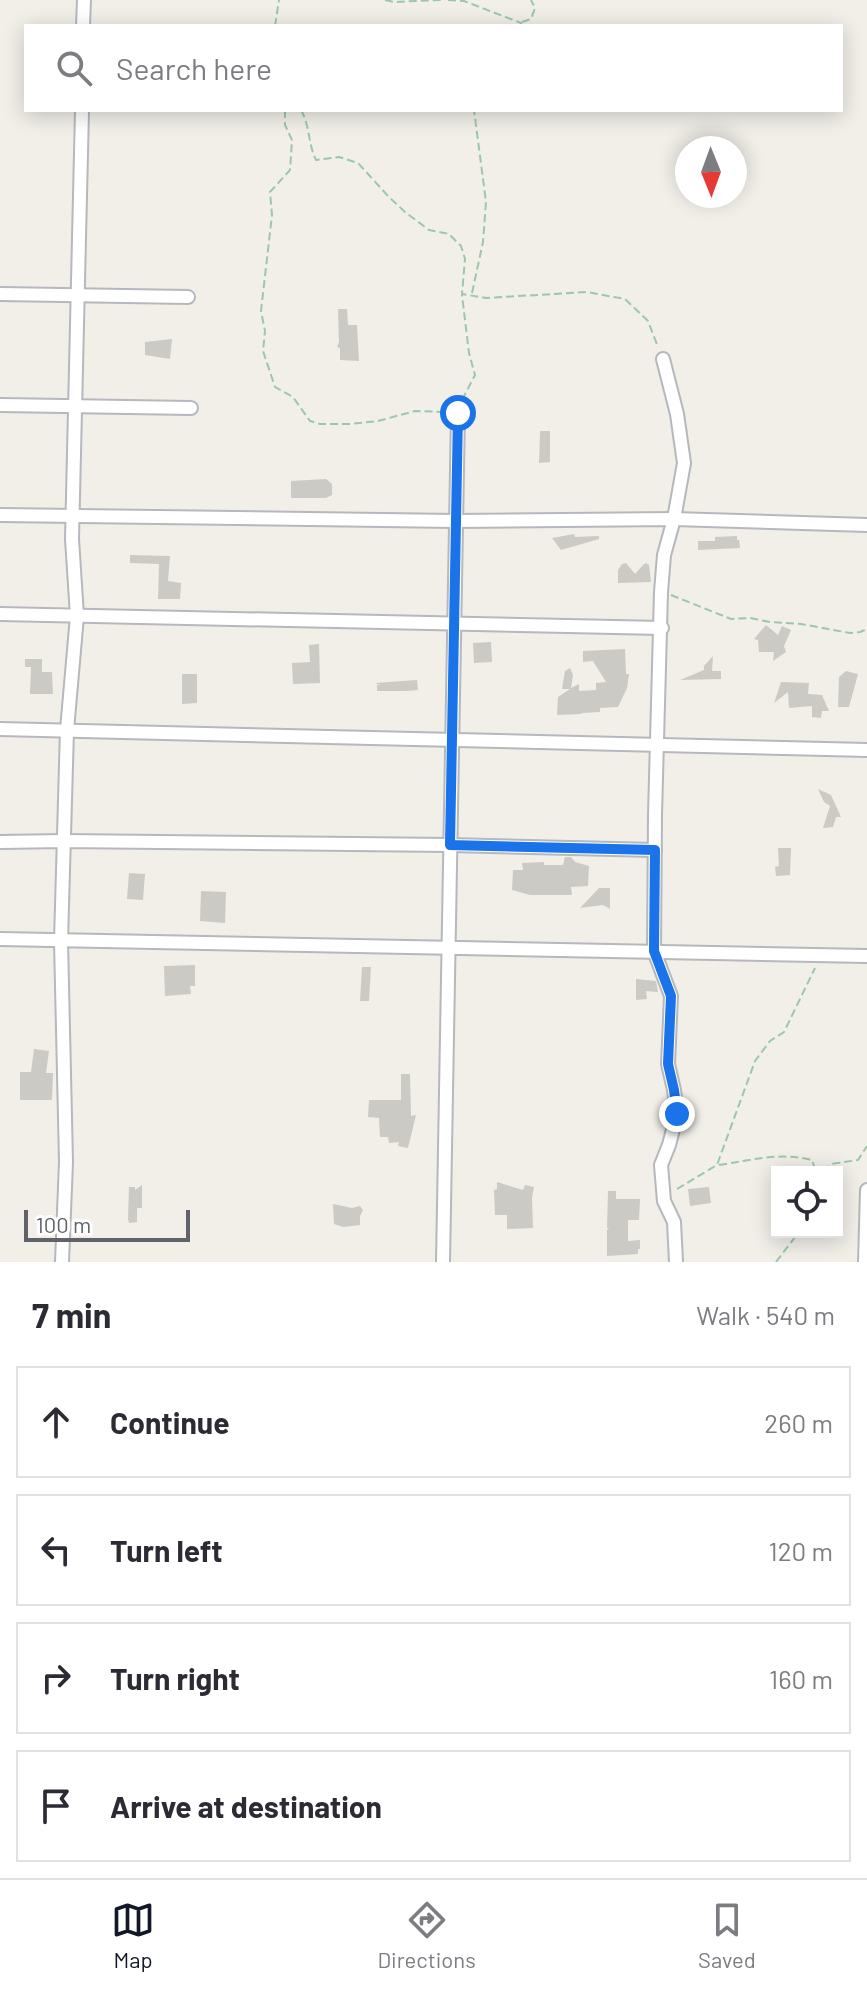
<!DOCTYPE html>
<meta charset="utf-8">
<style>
:root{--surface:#fff;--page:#f2f2f3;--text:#2b2b33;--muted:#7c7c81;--line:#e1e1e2;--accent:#111827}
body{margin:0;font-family:Barlow,sans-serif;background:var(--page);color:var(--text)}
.controls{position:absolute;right:24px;bottom:24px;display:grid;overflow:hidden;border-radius:0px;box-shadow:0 4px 20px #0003}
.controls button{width:72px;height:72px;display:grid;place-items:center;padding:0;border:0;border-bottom:2px solid var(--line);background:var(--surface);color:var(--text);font:40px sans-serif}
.compass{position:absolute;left:675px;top:136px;width:72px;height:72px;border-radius:50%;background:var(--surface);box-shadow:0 4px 20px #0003;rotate:179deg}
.scale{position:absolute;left:24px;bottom:20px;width:166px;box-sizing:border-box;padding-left:8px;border:4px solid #5f6368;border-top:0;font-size:22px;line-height:28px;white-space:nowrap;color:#5f6368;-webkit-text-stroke:6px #fff;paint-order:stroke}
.stop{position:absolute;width:24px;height:24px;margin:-18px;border:6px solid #1a73e8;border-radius:50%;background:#fff}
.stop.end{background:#1a73e8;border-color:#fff;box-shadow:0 2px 8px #0008}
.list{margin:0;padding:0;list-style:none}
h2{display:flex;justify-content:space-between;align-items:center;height:104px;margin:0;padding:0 32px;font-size:34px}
h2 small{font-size:26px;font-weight:400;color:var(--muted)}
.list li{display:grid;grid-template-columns:52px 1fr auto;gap:24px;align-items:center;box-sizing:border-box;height:112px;margin:0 16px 16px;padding:0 16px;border:2px solid var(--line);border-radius:0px}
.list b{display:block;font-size:30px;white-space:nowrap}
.list em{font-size:26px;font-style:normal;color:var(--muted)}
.icon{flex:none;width:44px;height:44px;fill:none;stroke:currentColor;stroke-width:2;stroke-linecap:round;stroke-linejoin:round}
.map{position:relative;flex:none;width:867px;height:1262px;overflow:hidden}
.search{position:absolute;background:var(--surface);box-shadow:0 4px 20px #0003;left:24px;right:24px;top:24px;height:88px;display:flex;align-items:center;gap:20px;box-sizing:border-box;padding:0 28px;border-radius:0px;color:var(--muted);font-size:30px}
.sheet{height:616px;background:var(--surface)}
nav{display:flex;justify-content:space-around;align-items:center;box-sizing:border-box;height:112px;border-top:2px solid var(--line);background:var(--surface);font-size:22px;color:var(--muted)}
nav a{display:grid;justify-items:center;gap:4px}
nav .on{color:var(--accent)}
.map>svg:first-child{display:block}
</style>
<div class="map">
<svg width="867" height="1262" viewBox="0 0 867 1262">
<rect width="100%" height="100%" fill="#f1efe8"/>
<g fill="#cccac5">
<path d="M338 309H347L348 325H357L359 361 340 360V348L337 347 339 342Z"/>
<path d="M172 339 170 359 145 355V342Z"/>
<path d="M540 431H550V462L539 463Z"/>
<path d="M326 479 332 484V495L326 498H291V481Z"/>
<path d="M574 534 575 537 599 536V539L561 550 552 538Z"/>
<path d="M737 536V540H739L740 548 698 550V541H715V537Z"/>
<path d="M130 555 170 556 168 581 181 583 180 599H158L159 564 130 563Z"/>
<path d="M626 563 635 574 643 565 646 563 649 565 651 582 618 583V570L622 564Z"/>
<path d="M766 625 778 635 782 626 791 630 784 646 786 652 773 661 774 652H759L758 640 754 639Z"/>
<path d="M491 642 492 662 474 663 473 643Z"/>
<path d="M319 644 320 683 293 684 292 663 310 662 309 645Z"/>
<path d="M625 649 626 674H629L627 688 618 707 600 708V712L582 713 581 714 557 715 558 697 570 689H562L565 671 570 668 573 675 571 688 579 684V691L596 690V683L606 682 593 661 583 662V651Z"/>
<path d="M713 656 712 671H721V679L680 680 704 670V666Z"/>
<path d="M25 659H42V672H52L53 694H30L31 667H25Z"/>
<path d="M846 671 858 674 849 707H838L839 677Z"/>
<path d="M182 674H197V703L182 704Z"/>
<path d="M417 680 418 690 406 691H377V685H380L375 683Z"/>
<path d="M781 682 809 683 808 694 822 695 829 711H822L821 718 812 717V706L789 708 788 692 774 703Z"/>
<path d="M818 789 831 795 841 817H836L833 827 823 828 830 806 824 802Z"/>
<path d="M778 848H791L790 875 776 876 775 867 779 866Z"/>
<path d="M565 857H571L575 862 589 866 588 886 571 887 572 895H530L512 890 513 870H523L522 863 544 862V865H563Z"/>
<path d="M129 873 145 874 143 900 127 899Z"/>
<path d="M599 888H610V909L603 905 580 908Z"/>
<path d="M201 891 226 892 225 923 200 921Z"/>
<path d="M195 965V986H190L191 994 165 996 164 966Z"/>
<path d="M362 967H371L369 1001H360Z"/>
<path d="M636 979 656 981 658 992 646 991 647 999 636 1000Z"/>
<path d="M34 1049 49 1051 46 1073H53L52 1100H20V1072H31Z"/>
<path d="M401 1074H410L411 1116 416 1115 408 1148 398 1146 399 1142 389 1143 388 1137H380L379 1118 368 1117 369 1100H401Z"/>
<path d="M497 1182 523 1190 525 1185 534 1187 532 1198 533 1228 507 1229V1215H495L494 1190 497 1189Z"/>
<path d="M142 1185V1208H137V1222L129 1223 128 1219 129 1187H135V1190Z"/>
<path d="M709 1187 711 1203 690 1206 688 1189Z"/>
<path d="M608 1191H616V1199H640L639 1220H628V1241L640 1240V1249H638V1254L607 1256V1230L609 1228H607Z"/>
<path d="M333 1204 352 1208 360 1206 363 1210 360 1216V1225L343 1227 334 1224Z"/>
</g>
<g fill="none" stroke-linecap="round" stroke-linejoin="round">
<defs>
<g id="minor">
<path d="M83 26 84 0"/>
<path d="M0 294 188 297"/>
<path d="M663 359 677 414 684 463 674 519 664 555 661 592 655 815 654 951 671 996 668 1064 674 1090 677 1114 669 1145 661 1165 664 1201 674 1222 676 1262"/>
<path d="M0 405 191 408"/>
<path d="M0 515 456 521 674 519 867 525"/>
<path d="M0 614 662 628"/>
<path d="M0 729 867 750"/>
<path d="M0 842 64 841 450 845 655 850"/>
<path d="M0 939 867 956"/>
<path d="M62 1262 66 1162 61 941 67 730 77 616 72 539 82 110"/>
<path d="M443 1262 458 413"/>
<path d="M865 1262 867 1190"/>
</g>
</defs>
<use href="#minor" stroke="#b5b8bc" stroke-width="16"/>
<g stroke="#9cc7a9" stroke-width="2" stroke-dasharray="8 4" stroke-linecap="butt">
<path d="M385 0 394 2 441 0"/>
<path d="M448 0 464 1 521 23V26"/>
<path d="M522 22 531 19 535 8 531 0"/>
<path d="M275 26 279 0"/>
<path d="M285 110V125L292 140 290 170 270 192 272 215 261 311 265 331 263 351 275 387 293 397 310 421 320 424H349L378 421 415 411 445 412"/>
<path d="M301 110C310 126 308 144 316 160L339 157 358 163 388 196 405 212 429 230 449 234 461 246 465 259 462 294 486 298 587 292 625 299 648 321 658 347"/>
<path d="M472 293 483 242 486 202 474 110"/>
<path d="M462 400 475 375 469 353 462 295"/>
<path d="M671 595 731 619 750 618 770 622 801 624 850 633 860 632 867 629"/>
<path d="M719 1165C752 1160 779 1152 812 1160L816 1172"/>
<path d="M824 1172 831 1164 858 1160 867 1146"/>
<path d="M677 1189 717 1165 755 1061 770 1041 784 1032 815 968"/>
<path d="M776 1262 799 1232"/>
</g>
<use href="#minor" stroke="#fff" stroke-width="12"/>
</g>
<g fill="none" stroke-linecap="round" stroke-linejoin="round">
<path stroke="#1a73e8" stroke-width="10" d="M458 413 450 845 655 850 654 951 671 996 668 1064 674 1090 677 1114"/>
</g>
</svg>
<div class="controls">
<button><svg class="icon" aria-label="locate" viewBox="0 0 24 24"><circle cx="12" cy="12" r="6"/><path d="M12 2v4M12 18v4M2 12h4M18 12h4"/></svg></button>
</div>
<svg class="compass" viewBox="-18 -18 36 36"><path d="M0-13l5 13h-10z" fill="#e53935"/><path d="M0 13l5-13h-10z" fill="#7c7c81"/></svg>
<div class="scale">100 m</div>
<div class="stop" style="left:458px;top:413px"></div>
<div class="stop end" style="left:677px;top:1114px"></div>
<div class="search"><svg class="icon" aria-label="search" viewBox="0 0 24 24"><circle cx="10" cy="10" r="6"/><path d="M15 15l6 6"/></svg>Search here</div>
</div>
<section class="sheet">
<h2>7 min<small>Walk · 540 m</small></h2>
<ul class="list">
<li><svg class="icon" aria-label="ahead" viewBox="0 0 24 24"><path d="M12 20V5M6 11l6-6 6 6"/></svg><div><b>Continue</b></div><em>260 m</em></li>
<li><svg class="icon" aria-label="left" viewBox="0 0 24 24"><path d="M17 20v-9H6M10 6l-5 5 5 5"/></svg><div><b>Turn left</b></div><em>120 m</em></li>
<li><svg class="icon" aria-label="right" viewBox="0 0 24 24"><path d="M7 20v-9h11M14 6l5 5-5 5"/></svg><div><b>Turn right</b></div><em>160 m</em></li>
<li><svg class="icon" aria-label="arrive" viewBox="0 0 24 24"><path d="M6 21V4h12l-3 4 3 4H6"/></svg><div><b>Arrive at destination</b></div></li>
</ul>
</section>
<nav>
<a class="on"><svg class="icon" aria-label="map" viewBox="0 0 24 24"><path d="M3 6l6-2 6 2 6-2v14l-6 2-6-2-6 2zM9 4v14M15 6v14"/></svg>Map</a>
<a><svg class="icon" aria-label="directions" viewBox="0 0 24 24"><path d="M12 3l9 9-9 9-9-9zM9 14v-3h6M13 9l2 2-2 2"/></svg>Directions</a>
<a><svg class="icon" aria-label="saved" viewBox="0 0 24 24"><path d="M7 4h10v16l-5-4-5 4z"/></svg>Saved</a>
</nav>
